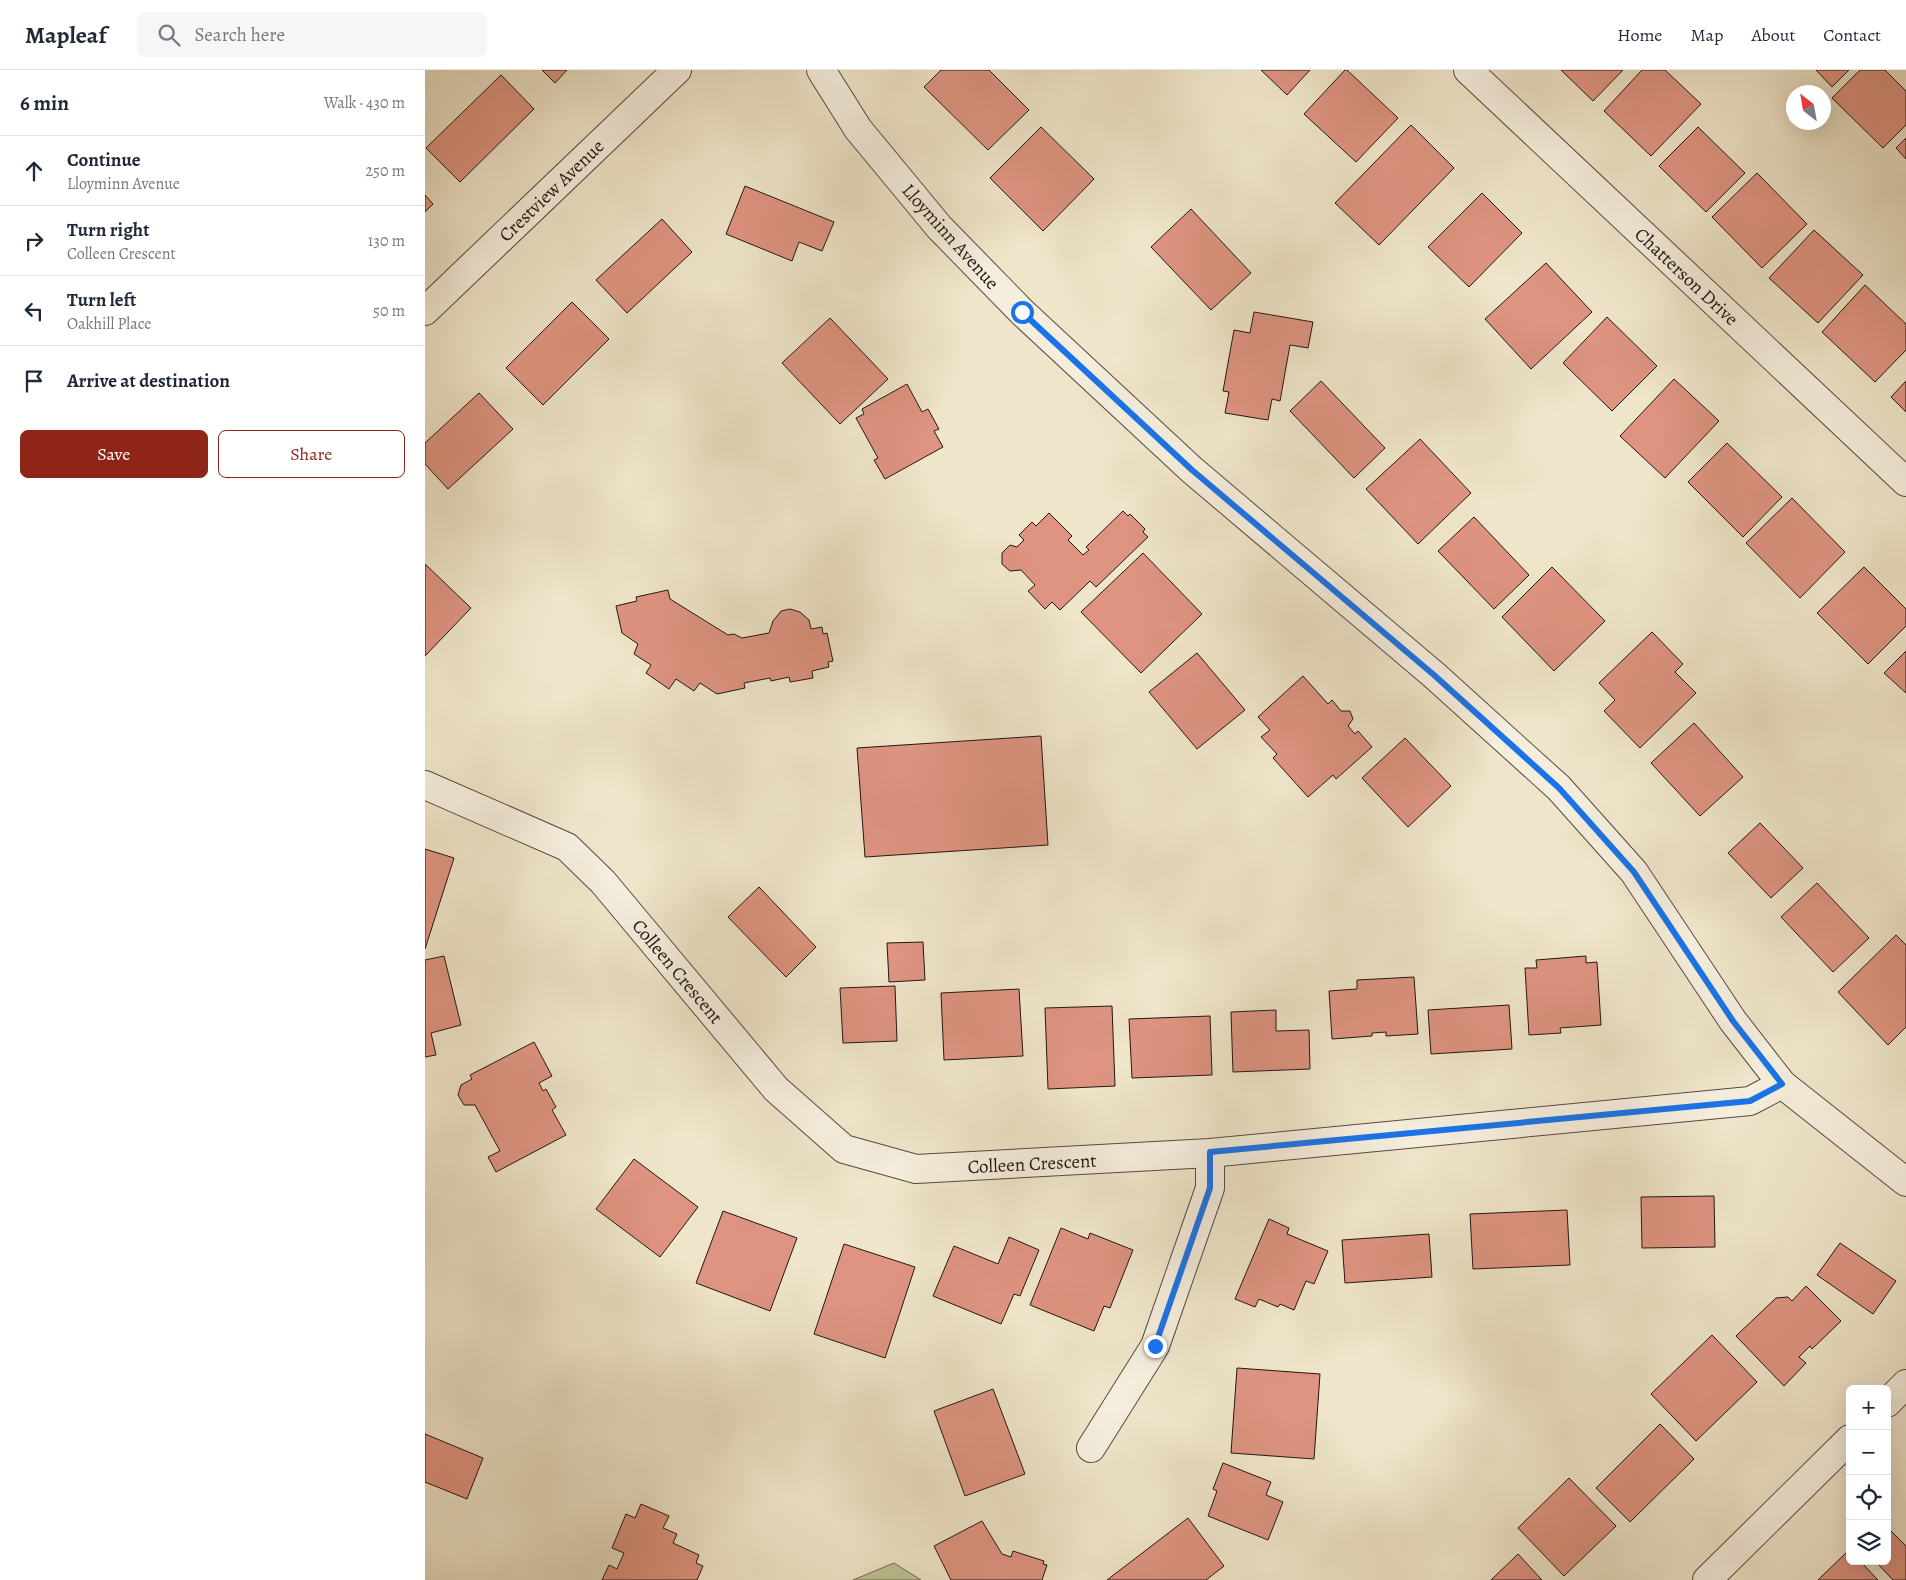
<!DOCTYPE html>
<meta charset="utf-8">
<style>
:root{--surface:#fff;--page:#f6f6f7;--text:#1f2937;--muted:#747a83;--line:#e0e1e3;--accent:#8f2418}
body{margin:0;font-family:Alegreya,serif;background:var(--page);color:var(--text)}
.controls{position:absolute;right:15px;bottom:15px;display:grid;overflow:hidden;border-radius:8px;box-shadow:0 5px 20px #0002}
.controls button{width:45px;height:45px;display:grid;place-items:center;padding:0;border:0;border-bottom:1px solid var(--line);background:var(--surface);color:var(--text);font:25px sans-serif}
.compass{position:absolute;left:1361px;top:15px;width:45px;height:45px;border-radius:50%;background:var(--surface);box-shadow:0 5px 20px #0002;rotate:329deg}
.stop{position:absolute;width:15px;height:15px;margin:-11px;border:4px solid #1a73e8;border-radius:50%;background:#fff}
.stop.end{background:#1a73e8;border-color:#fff;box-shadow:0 1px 5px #0008}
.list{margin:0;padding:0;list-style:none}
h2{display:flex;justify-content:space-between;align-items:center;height:65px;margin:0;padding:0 20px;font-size:21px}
h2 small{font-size:16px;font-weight:400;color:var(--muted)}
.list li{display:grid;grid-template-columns:32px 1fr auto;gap:15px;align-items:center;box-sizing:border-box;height:70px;padding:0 20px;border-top:1px solid var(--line)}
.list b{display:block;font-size:19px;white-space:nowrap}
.list p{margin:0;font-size:16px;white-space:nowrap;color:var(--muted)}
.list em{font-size:16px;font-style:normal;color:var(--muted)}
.actions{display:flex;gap:10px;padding:15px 20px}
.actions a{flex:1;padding:11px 0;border:1px solid var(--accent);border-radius:8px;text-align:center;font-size:18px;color:var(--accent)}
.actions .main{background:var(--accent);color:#fff}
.icon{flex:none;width:28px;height:28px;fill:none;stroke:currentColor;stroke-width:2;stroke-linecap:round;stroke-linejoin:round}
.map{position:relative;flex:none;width:1481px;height:1510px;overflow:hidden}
header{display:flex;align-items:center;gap:30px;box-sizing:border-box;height:70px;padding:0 25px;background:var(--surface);border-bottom:1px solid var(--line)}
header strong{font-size:24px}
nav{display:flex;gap:28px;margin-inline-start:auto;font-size:18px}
.search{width:350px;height:45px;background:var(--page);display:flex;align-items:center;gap:12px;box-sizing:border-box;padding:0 18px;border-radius:8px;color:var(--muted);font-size:19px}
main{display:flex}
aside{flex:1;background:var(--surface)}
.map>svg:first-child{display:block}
</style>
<header>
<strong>Mapleaf</strong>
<div class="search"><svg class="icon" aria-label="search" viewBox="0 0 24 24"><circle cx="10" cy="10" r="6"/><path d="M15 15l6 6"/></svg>Search here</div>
<nav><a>Home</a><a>Map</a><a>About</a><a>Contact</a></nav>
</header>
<main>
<aside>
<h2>6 min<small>Walk · 430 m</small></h2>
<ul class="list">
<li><svg class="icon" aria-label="ahead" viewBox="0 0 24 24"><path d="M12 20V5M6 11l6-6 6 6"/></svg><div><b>Continue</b><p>Lloyminn Avenue</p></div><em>250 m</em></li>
<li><svg class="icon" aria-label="right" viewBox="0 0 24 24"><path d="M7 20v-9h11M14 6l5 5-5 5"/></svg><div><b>Turn right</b><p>Colleen Crescent</p></div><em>130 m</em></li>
<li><svg class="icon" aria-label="left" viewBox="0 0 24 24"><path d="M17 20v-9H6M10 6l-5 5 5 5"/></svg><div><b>Turn left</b><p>Oakhill Place</p></div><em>50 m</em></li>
<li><svg class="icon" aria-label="arrive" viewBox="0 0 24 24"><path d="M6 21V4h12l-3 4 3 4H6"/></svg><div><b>Arrive at destination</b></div></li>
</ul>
<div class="actions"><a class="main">Save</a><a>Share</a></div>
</aside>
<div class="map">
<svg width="1481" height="1510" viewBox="0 0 1481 1510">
<rect width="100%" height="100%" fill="#efe5ca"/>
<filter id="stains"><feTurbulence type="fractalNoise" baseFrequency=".004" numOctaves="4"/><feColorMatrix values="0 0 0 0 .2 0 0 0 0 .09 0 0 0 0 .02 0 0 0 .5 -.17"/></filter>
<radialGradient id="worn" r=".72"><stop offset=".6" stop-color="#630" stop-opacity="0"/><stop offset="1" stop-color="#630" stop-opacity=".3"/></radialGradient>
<path fill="#bdc394" stroke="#706c53" d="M469 1493 496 1510H428Z"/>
<g fill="#de9481" stroke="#221612">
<path d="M117 0H142L130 13Z"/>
<path d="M516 0H564L604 40 563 80 499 17Z"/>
<path d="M836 0H885L862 25Z"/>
<path d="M920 0H922L973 48 931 92 879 44Z"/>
<path d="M1136 0H1198L1168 31Z"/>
<path d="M1217 0H1240L1276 34 1226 86 1179 41Z"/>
<path d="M1391 0H1424L1407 17Z"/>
<path d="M1435 0H1460L1481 21V55L1458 78 1407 28Z"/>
<path d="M76 5 109 39 35 112 1 78Z"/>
<path d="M986 55 1029 98 954 175 910 133Z"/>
<path d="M616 57 669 109 618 161 565 108Z"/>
<path d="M1273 57 1320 103 1281 142 1234 96Z"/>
<path d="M1481 68V89L1471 78Z"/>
<path d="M1332 103 1382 154 1337 198 1287 147Z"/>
<path d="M320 116 409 152 397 181 374 172 367 191 301 164Z"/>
<path d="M1057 123 1097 163 1044 217 1003 177Z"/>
<path d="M0 125 8 134 0 142Z"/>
<path d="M766 139 826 203 786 240 726 177Z"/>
<path d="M237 149 267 182 202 243 171 210Z"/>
<path d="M1389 160 1438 205 1393 253 1344 208Z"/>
<path d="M1121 193 1167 242 1106 299 1060 249Z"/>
<path d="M1440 215 1481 254V280L1450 312 1397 262Z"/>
<path d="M147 232 184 269 118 335 81 298Z"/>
<path d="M829 242 888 252 883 278 865 275 855 331 847 329 843 350 800 343 804 322 798 321 809 260 825 263Z"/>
<path d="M1182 247 1232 296 1187 341 1138 293Z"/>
<path d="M405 248 463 309 415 354 357 293Z"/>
<path d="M1249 309 1294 351 1240 408 1195 366Z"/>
<path d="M896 311 960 378 929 408 865 341Z"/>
<path d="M1481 311V342L1466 327Z"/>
<path d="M482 314 497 342 503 339 514 359 509 361 518 377 460 409 449 390 453 388 431 348 439 344 437 339Z"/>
<path d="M54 323 88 359 23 419 0 394V373Z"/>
<path d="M995 369 1046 423 993 474 941 419Z"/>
<path d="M1302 373 1357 427 1318 467 1263 412Z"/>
<path d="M1367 428 1420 482 1375 528 1321 473Z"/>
<path d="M698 441 703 446 705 444 720 459 718 462 723 467 671 517 665 511 635 540 627 532 620 539 603 521 610 515 596 500 585 501 577 494V483L585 475 592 477 599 470 594 465 607 452 611 456 624 443 647 466 643 470 658 485 664 480 661 477Z"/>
<path d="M1049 447 1104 505 1069 539 1013 481Z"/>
<path d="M718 483 777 544 716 603 656 542Z"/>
<path d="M0 494 46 538 0 586Z"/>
<path d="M1127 497 1180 551 1129 601 1077 547Z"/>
<path d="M1439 497 1481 539V556L1443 594 1392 543Z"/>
<path d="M243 520 245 529 303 565 309 564 317 568 344 563 348 551 356 541 365 539 375 542 384 550 386 559 397 557 398 564 402 563 408 591 403 592 404 597 387 601 388 608 365 612 364 607 346 611 345 608 319 613 320 618 292 624 275 613 269 621 251 609 244 619 221 603 226 595 209 584 213 574 197 563 191 536 212 531 211 527Z"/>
<path d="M1227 562 1258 594 1250 602 1271 623 1215 678 1179 641 1190 630 1174 613Z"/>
<path d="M1481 581V623L1459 603Z"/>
<path d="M772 583 820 640 772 679 724 622Z"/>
<path d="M878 606 903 634 907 630 916 641H925L928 649 923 656 930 664 933 661 947 677 911 709 908 705 883 727 848 688 852 684 836 667 845 660 833 647Z"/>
<path d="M1269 653 1318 707 1275 746 1226 693Z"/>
<path d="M616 666 623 775 440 787 432 678Z"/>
<path d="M980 668 1026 716 983 757 937 708Z"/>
<path d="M1335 753 1378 798 1346 828 1303 783Z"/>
<path d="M0 779 29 788 0 879Z"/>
<path d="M1392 813 1444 868 1408 902 1356 847Z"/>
<path d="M334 817 391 877 361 907 303 847Z"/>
<path d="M1471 865 1481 875V957L1463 975 1413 922Z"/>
<path d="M498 872 500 910 464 912 462 873Z"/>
<path d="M19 886 36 955 6 963 11 985 0 987V890Z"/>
<path d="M1161 886V893L1172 892 1176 955 1135 958 1136 963 1104 965 1100 898H1112L1111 890Z"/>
<path d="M989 907 993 964 961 966V962L947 963V966L907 969 904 921 932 919V910Z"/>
<path d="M470 916 472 971 418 973 415 918Z"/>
<path d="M594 919 598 986 519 990 516 923Z"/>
<path d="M1084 935 1087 979 1006 984 1003 940Z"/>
<path d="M687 936 690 1016 623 1019 620 938Z"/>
<path d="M851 940V961L884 960 885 999 808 1002 806 942Z"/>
<path d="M785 946 787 1005 707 1008 704 949Z"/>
<path d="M109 972 127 1006 114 1013 118 1021 121 1019 131 1037 127 1040 141 1065 71 1102 63 1087 75 1081 50 1035H39L33 1025 36 1015 47 1009 45 1005Z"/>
<path d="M209 1089 273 1137 235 1187 171 1139Z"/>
<path d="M1289 1126 1290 1177 1217 1178 1216 1127Z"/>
<path d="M1142 1140 1145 1195 1048 1199 1045 1144Z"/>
<path d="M298 1141 372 1168 345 1241 271 1213Z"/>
<path d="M844 1149 864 1158 862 1164 903 1181 889 1214 881 1211 869 1240 855 1234 853 1237 834 1229 830 1237 810 1229Z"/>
<path d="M636 1158 663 1169 665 1163 708 1180 685 1238 679 1236 669 1261 605 1235Z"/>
<path d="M1004 1164 1007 1207 920 1213 917 1170Z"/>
<path d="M584 1167 614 1180 595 1226 589 1224 576 1254 508 1226 529 1176 573 1194Z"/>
<path d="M1415 1173 1471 1211 1448 1244 1392 1205Z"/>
<path d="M419 1174 490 1197 460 1288 389 1264Z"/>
<path d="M1381 1216 1416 1251 1387 1279 1385 1276 1374 1287 1381 1293 1359 1316 1311 1266 1351 1228 1363 1227 1367 1231Z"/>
<path d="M1287 1265 1332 1312 1271 1371 1226 1324Z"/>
<path d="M812 1298 895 1304 889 1389 806 1383Z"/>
<path d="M568 1319 600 1404 540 1426 509 1341Z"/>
<path d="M1235 1354 1269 1389 1205 1452 1171 1418Z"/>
<path d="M0 1364 58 1388 42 1429 0 1412Z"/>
<path d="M798 1393 846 1412 841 1425 858 1432 843 1470 783 1446 792 1421 788 1419Z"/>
<path d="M1144 1408 1191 1456 1139 1506 1093 1458Z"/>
<path d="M216 1434 244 1446 238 1458 252 1464 248 1473 274 1485 271 1493 278 1496 272 1510H177L184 1495 192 1499 199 1483 187 1478 201 1444 210 1448Z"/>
<path d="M763 1448 799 1496 781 1510H682Z"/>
<path d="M557 1451 577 1484 586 1487 588 1481 619 1491 618 1494 622 1495 617 1510H526L509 1476Z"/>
<path d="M1462 1457 1481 1476V1510H1468L1450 1491H1462Z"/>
<path d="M1424 1480 1425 1491H1435L1453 1510H1393Z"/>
<path d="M1093 1484 1117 1510H1066Z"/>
</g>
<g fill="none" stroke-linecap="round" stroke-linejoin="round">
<defs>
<g id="minor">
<path d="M396 0 433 59 514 157 597 242 767 400 1009 605 1134 718 1209 802 1308 951 1357 1014 1481 1112"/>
<path d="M1043 0 1481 412"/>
<path d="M0 241 252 0"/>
<path d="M0 715 142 777 178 812 351 1019 419 1079 491 1099 785 1083 1325 1031 1357 1014"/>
<path d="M1462 1333 1481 1314"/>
<path d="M666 1378 730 1276 785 1118V1083"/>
<path d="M1282 1510 1425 1369"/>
</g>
</defs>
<use href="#minor" stroke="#554a40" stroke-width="30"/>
<use href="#minor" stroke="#f5eedd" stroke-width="28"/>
</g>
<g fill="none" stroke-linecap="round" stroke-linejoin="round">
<path stroke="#1a73e8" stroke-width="6" d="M597 242 767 400 1009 605 1134 718 1209 802 1308 951 1357 1014 1325 1031 785 1082V1118L730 1276"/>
</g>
<g text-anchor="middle" stroke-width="4" stroke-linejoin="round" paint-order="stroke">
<g font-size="19" fill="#221612" stroke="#f5eedd">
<text transform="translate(126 120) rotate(-44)" y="7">Crestview Avenue</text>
<text transform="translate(526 166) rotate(48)" y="7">Lloyminn Avenue</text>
<text transform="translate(1262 206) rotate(43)" y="7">Chatterson Drive</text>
<text transform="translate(253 901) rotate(50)" y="7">Colleen Crescent</text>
<text transform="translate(607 1093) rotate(-3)" y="7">Colleen Crescent</text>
</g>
</g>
<rect width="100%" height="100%" filter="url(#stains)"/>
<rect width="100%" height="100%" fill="url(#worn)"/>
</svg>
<div class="controls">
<button>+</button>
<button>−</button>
<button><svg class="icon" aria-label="locate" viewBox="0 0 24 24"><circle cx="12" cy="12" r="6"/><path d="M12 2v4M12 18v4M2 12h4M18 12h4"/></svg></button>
<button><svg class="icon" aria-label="layers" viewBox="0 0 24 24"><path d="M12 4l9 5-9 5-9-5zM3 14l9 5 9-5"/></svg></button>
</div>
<svg class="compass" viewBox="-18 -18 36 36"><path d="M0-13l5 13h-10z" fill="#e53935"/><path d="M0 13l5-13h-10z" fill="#747a83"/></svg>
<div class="stop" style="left:597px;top:242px"></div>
<div class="stop end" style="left:730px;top:1276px"></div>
</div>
</main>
